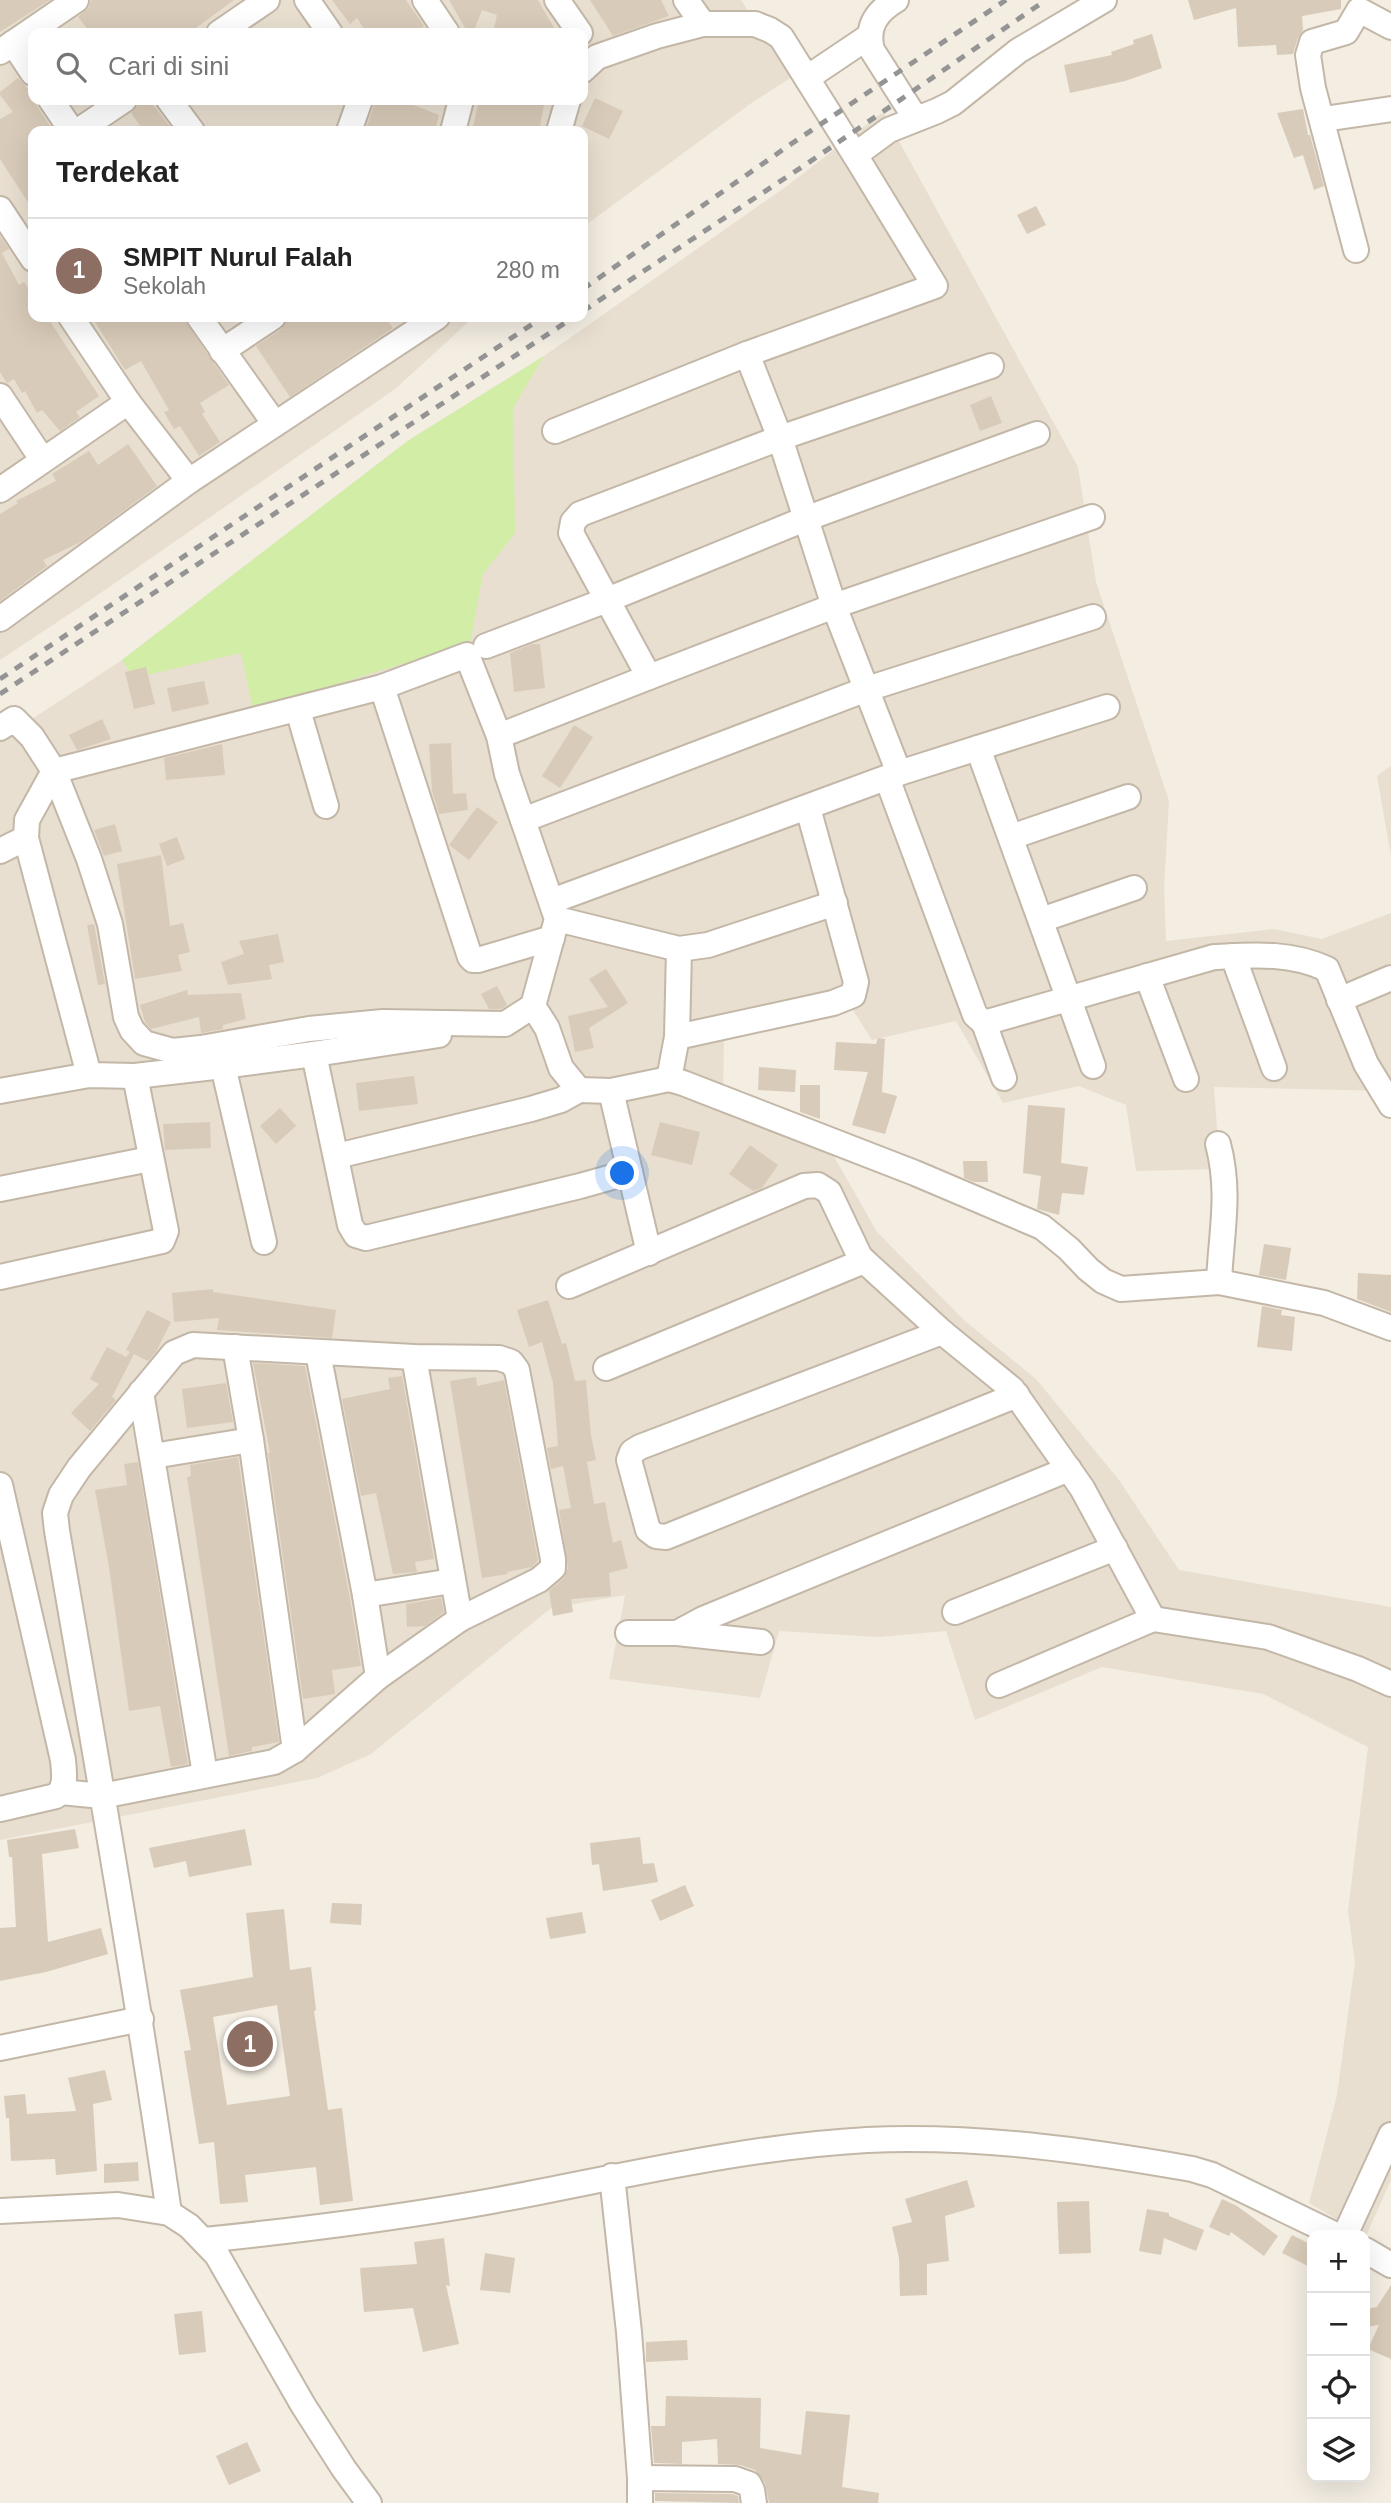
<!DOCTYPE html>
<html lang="id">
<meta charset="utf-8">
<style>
:root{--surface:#fff;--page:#f6f6f6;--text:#222;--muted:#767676;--line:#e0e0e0;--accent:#ff230e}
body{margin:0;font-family:Helvetica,sans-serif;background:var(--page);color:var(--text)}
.controls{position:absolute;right:21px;bottom:21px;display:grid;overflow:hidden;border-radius:14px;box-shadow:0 7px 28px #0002}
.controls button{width:63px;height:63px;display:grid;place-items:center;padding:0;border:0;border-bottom:2px solid var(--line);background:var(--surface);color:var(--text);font:35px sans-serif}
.you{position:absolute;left:623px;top:1174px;width:24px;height:24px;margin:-18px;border:5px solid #fff;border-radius:50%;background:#1a73e8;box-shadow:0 0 0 10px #1a73e833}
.badge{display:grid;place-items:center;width:46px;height:46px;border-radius:50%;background:var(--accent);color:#fff;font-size:23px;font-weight:700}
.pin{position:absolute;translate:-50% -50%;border:4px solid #fff;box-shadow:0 2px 7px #0006}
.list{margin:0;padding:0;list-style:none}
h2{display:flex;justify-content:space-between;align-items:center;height:91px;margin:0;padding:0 28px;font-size:30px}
h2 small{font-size:23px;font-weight:400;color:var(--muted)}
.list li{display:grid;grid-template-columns:46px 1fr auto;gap:21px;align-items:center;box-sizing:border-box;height:105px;padding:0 28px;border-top:2px solid var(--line)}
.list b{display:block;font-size:26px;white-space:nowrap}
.list p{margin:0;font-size:23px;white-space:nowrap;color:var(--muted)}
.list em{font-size:23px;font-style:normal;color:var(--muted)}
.icon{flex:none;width:38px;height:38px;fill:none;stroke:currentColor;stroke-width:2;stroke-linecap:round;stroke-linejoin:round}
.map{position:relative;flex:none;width:1391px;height:2503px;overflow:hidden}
.search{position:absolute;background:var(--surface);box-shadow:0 7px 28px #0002;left:28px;top:28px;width:560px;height:77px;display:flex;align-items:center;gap:18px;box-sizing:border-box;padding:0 24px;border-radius:14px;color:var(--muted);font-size:26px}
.panel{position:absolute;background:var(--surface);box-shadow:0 7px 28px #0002;left:28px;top:126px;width:560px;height:196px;border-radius:14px}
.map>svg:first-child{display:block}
</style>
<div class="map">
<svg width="1391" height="2503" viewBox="0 0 1391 2503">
<rect width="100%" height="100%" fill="#f3ede2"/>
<g fill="#e8dfd0" fill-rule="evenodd">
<path d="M0 0H741L792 77 750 104 583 227V131H33V317H474L395 389 89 601 0 660ZM33 33H583V100H33Z"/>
<path d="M883 112 1078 467 1096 582 1169 801 1164 887 1166 941 1274 929 1322 939 1391 913V1116L1387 1091 1214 1087 1220 1169 1136 1171 1126 1105 1079 1086 1003 1103 956 1021 872 1040 849 1004 724 1039 723 1105 828 1146 877 1232 965 1321 1036 1379 1119 1480 1179 1570 1391 1607V2180L1366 2236 1309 2203 1337 2095 1355 1962 1348 1911 1368 1747 1263 1694 1102 1667 975 1720 946 1631 879 1637 779 1631 760 1698 609 1679 625 1595 551 1608 371 1754 317 1778 0 1840V740L122 660 409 440 544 356 787 186Z"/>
<path d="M1391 766V856L1377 776Z"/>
</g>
<path fill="#d1eda6" d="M544 356 513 408 515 533 483 574 470 643 253 710 241 653 134 678 122 660 409 440Z"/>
<g fill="#d9cbb9" fill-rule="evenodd">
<path d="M0 0H50L0 32Z"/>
<path d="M91 0H234L189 33H91L78 17 89 7Z"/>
<path d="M332 0H406L424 26 414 33H367L357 18 350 24Z"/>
<path d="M449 0H538L557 33H493L497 15 482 10 473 33H468Z"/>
<path d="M590 0H661L669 16 613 36Z"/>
<path d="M1188 0H1341V9L1302 16 1303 30 1298 38 1293 54 1277 55 1276 45 1238 47 1236 8 1194 20Z"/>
<path d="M1152 34 1162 68 1125 81 1070 93 1064 65 1112 55 1111 52 1134 44 1133 40Z"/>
<path d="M18 78 32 93 30 95 53 131H33V210L0 159V119L13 112 0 95V92Z"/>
<path d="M595 98 623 111 609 139 582 126Z"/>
<path d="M139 100H149L174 131H144L131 113 137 107Z"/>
<path d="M376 100H401L439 115 435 131H420L404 128 403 131H365Z"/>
<path d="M479 100H545L539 131H472Z"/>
<path d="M1303 109 1308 135H1310L1324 186 1314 190 1303 155 1294 158 1277 113Z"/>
<path d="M1036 206 1046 225 1027 234 1017 215Z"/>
<path d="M0 236 9 249 2 253 19 285 24 282 33 295V317H47L99 396 76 412 80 417 60 431 42 410 37 413 25 391 22 393 14 379 7 383 0 372Z"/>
<path d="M92 317H182L229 385 200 403 205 412 202 414 220 442 199 456 180 426 174 429 164 412 169 410 141 361 125 370Z"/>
<path d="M288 317H385L393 328 290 397 256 346 282 329Z"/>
<path d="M991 396 1002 423 980 431 970 405Z"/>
<path d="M128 444 157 486 81 542 43 560 47 566 0 601V514L18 503 16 501 56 481 52 474 89 451 98 465Z"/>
<path d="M532 644H540L545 688 514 692 510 653Z"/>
<path d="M146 667 155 704 134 709 125 672Z"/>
<path d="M204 681 209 704 172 712 167 688Z"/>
<path d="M102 719 111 739 77 750 69 735Z"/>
<path d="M574 725 593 737 560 788 542 776Z"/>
<path d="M451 743 453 794 466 793 468 810 439 814 432 791 429 744Z"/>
<path d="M222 744 225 775 166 780 164 758Z"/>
<path d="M477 807 498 822 469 860 449 845Z"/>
<path d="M115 824 122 851 104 856 94 830Z"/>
<path d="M177 837 185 859 167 866 159 844Z"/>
<path d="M161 855 170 926 183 923 190 952 178 955 182 971 135 979 117 864Z"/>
<path d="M94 924 105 984 98 985 87 925Z"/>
<path d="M278 934 284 962 269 965 272 979 228 985 221 962 244 954 239 941Z"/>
<path d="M606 969 628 1003 589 1028 594 1048 575 1052 568 1016 608 1007 589 979Z"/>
<path d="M497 986 507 1005 501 1009H489L481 994Z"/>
<path d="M187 990 188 995 241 993 246 1019 223 1025V1029L201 1033 199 1017 151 1029 145 1022 140 1005Z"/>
<path d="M878 1038 885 1039 882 1092 897 1096 885 1134 852 1125 868 1072 834 1070 836 1042 876 1044Z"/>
<path d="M759 1067 796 1070 795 1092 758 1090Z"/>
<path d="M414 1076 418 1104 359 1111 356 1083Z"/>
<path d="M800 1085H820V1119L800 1112Z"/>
<path d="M1028 1105 1065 1108 1061 1163 1088 1167 1084 1195 1062 1193 1059 1215 1037 1209 1041 1176 1023 1173Z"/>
<path d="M280 1108 296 1126 276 1144 260 1126Z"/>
<path d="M210 1122 211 1148 165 1150 163 1124Z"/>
<path d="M660 1122 700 1132 692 1165 651 1155Z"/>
<path d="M750 1145 778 1165 762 1188 753 1191 729 1174Z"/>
<path d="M963 1161H987L988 1182H974L964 1178Z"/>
<path d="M1264 1244 1291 1248 1286 1280 1259 1275Z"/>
<path d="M1358 1273 1391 1275V1312L1357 1299Z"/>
<path d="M213 1289V1292L336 1310 332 1338 217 1330 219 1318 174 1322 172 1293Z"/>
<path d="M548 1300 562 1344 566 1343 575 1381 586 1380 591 1435 596 1460 587 1462 594 1504 605 1502 613 1543 621 1540 628 1568 609 1573 611 1596 571 1599 573 1612 553 1616 549 1591 563 1579 568 1568 559 1510 571 1508 563 1466 551 1469 547 1448 558 1446 553 1383 542 1342 529 1347 517 1310Z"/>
<path d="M1262 1306 1282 1310 1281 1315 1295 1317 1292 1351 1257 1347Z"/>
<path d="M147 1310 171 1322 156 1352 148 1361 134 1354 112 1397 116 1400 90 1431 71 1413 99 1384 90 1379 107 1347 126 1357 130 1352 126 1350Z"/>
<path d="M253 1363 305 1366 350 1598 361 1666 332 1670 335 1694 303 1699 268 1453H270Z"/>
<path d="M402 1376 434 1559 415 1562 417 1572 393 1574 376 1493 361 1496 342 1399 390 1389 388 1378Z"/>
<path d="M476 1377 477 1386 504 1380 538 1560 532 1567 507 1572 508 1574 482 1578 450 1381Z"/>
<path d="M226 1383 233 1422 187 1428 182 1389Z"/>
<path d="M238 1457 279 1742 252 1747V1751L229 1756 187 1477 191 1476 190 1465Z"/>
<path d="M138 1462 188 1764 171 1767 160 1706 129 1711 109 1567 95 1490 127 1485 124 1464Z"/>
<path d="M441 1598 444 1612 425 1626 407 1627 406 1604Z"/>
<path d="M75 1829 79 1848 42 1854 48 1942 101 1928 108 1954 46 1972 0 1981V1928L16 1927 12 1857H9L7 1840Z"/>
<path d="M245 1829 252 1865 189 1877 186 1861 154 1868 149 1848Z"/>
<path d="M640 1837 643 1864 654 1863 658 1882 603 1891 599 1864 592 1865 590 1843Z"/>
<path d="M685 1885 694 1906 660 1921 651 1900Z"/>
<path d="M332 1903 362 1904 361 1925 330 1923Z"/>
<path d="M284 1909 290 1970 311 1967 316 2010 314 2011 328 2110 342 2108 353 2201 320 2205 316 2167 245 2175 248 2202 220 2204 214 2142 199 2144 184 2051 191 2050 180 1990 253 1977 246 1913ZM277 2005 290 2096 227 2105 213 2017Z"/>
<path d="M582 1912 586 1933 550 1939 546 1918Z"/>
<path d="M105 2070 112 2100 93 2104 97 2171 56 2175 55 2159 11 2161 9 2118H6L4 2096 25 2094 27 2114 76 2111 68 2078Z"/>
<path d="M138 2162 139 2181 104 2183V2164Z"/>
<path d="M967 2180 975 2207 945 2216 949 2261 927 2264V2295L900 2296 899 2258 892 2227 912 2222 905 2199Z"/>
<path d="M1222 2199 1237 2206 1278 2236 1264 2256 1231 2232 1229 2236 1209 2227Z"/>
<path d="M1089 2201 1091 2253 1059 2254 1057 2202Z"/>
<path d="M1147 2209 1169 2213V2216L1204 2230 1196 2251 1164 2238 1161 2255 1139 2251Z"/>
<path d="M1292 2235 1312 2245V2268L1282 2253Z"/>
<path d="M444 2238 450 2286 446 2285 459 2344 423 2352 413 2308 364 2312 360 2268 417 2264 414 2242Z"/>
<path d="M485 2253 515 2258 510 2293 480 2290Z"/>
<path d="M1391 2285V2359L1368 2349 1379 2325 1365 2327V2309L1377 2307Z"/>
<path d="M202 2311 206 2352 179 2355 174 2314Z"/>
<path d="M687 2340 688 2360 646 2362V2342Z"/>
<path d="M666 2396 761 2398 760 2448 801 2455 806 2411 850 2415 842 2487 879 2493 878 2503H769L765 2483 755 2470 740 2465 718 2464 717 2439 682 2442V2464L654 2463 651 2426H665Z"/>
<path d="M247 2442 261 2471 229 2485 216 2456Z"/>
<path d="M655 2493 732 2494 738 2496 739 2503 655 2501Z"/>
</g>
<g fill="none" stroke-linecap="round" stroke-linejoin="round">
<defs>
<g id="minor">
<path d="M307 0 330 33"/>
<path d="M425 0 447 33"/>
<path d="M557 0 580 33"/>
<path d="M686 0 703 24"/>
<path d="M896 0C876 12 866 27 872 50L916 119"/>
<path d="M219 33 267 0"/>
<path d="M13 43 33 73"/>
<path d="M0 52 76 0"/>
<path d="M583 70 597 57 657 36 703 24H755L770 30 781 37 855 155 889 130 937 111 953 103 1018 51 1104 0"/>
<path d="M807 78 868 37"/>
<path d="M51 100 72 131"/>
<path d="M169 100 192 131"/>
<path d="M1324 119 1391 109"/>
<path d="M78 131 124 100"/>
<path d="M349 131 360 100"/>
<path d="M453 131 461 100"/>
<path d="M559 131 568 100"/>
<path d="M0 209 33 259"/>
<path d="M1356 250 1313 88 1308 55 1312 42 1346 32 1359 10 1391 27"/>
<path d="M71 317 128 402 189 481"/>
<path d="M199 317 275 424"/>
<path d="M222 351 273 317"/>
<path d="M747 354 780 438 834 606 899 773"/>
<path d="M0 396 42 459"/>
<path d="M555 431 747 354 935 286 855 155"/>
<path d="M0 490 128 402"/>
<path d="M0 619 189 481 437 317"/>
<path d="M486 646 607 600 805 519 1037 434"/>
<path d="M649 677 834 606 1092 517"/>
<path d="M382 687 470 957 473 960H478L552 938"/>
<path d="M298 710 326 806"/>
<path d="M0 728 14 719 32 737 54 771 89 859 110 924 126 1017 132 1030 144 1043 173 1051 201 1048 309 1029 383 1022 505 1024 533 1006 547 1028 561 1068 579 1090 611 1091 669 1079 683 1083 915 1173 1042 1227 1069 1249 1088 1269 1103 1281 1121 1289 1219 1282 1324 1303 1391 1328"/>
<path d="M499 736 649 677 571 533 573 522 580 514 780 438 991 366"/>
<path d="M978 748 1093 1066"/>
<path d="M887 778 975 1015 984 1023 1214 957C1254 955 1290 952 1327 969L1366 1064 1391 1105"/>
<path d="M523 820 867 689 1093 617"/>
<path d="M1011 837 1128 797"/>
<path d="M0 851 26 838"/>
<path d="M552 901 899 773 1107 707"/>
<path d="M557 919 679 949 708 945 835 903"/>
<path d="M1041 920 1134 888"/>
<path d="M1233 956 1274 1068"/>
<path d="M1147 976 1186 1079"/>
<path d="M1339 1000 1391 978"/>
<path d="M984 1023 1004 1078"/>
<path d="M677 1037 833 1003 853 995 856 982 808 808"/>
<path d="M314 1054 350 1225 356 1235 366 1238 580 1186 630 1172 611 1091"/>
<path d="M223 1066 264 1242"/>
<path d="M89 1075 26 838 27 820 54 771 382 687 467 655 499 736 507 774 557 919 533 1006"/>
<path d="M669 1079 677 1037 679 949"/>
<path d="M0 1091 89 1075 135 1076 223 1066 314 1054 439 1035"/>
<path d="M1218 1144C1231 1193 1221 1233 1219 1282"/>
<path d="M337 1156 531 1109 561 1100 579 1090"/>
<path d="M630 1172 649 1253"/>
<path d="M0 1189 150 1159"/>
<path d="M0 1277 162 1241 166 1231 135 1076"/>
<path d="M569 1286 804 1186 818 1185 829 1192 860 1257 942 1332 1012 1389 1082 1488 1153 1619 999 1685"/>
<path d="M942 1332 640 1447 632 1452 629 1460 648 1530 656 1536 666 1537 1017 1395"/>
<path d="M235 1347 251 1440 295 1750"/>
<path d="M318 1353 365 1595 378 1677"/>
<path d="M414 1357 460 1619"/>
<path d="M606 1368 864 1261"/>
<path d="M141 1392 205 1774"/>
<path d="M153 1456 251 1440"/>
<path d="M0 1485 63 1760C64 1773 67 1787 56 1796L0 1809"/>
<path d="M365 1595 452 1581"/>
<path d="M955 1612 1115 1548"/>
<path d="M1153 1619 1268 1637 1358 1669 1391 1684"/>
<path d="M628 1633H677"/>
<path d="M761 1642 677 1633 703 1619 1069 1469"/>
<path d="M61 1792 102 1796 274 1762 295 1750 378 1677 460 1619 539 1580 553 1568V1559L517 1370 511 1362 499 1358 414 1357 193 1345 174 1353 79 1468 61 1495 55 1513 57 1531C96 1758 136 1985 169 2213"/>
<path d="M0 2048 141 2019"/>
<path d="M612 2176 629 2332 640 2478V2503"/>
<path d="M0 2211 118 2205 169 2213 189 2226 217 2255 303 2405 344 2469 369 2503"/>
<path d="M1345 2235 1391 2135"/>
<path d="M205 2240C301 2230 397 2218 492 2201 616 2178 741 2147 867 2140 976 2135 1085 2150 1192 2169L1212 2175 1336 2235"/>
<path d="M1365 2250 1391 2265"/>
<path d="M640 2478 735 2479 749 2484 752 2490 754 2503"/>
</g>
</defs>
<use href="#minor" stroke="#c3b7a7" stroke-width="28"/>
<use href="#minor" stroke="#fff" stroke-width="24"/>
<g stroke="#949494" stroke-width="5" stroke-dasharray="9 9" stroke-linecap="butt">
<path d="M583 289 791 144 1006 0"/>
<path d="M583 311 805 165 1046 0"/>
<path d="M0 679 543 317"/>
<path d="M0 694 574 317"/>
</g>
</g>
</svg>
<div class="controls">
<button>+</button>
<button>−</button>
<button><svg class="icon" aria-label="locate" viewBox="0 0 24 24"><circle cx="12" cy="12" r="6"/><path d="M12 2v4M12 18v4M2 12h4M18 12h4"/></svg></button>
<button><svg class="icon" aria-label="layers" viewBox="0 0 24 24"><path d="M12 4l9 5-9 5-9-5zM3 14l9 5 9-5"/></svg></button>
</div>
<div class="you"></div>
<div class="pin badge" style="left:250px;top:2044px;background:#8d6e63">1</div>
<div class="search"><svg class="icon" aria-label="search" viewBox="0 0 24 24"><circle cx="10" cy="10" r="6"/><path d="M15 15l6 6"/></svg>Cari di sini</div>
<section class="panel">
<h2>Terdekat<small></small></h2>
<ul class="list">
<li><span class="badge" style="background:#8d6e63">1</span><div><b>SMPIT Nurul Falah</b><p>Sekolah</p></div><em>280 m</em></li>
</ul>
</section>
</div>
